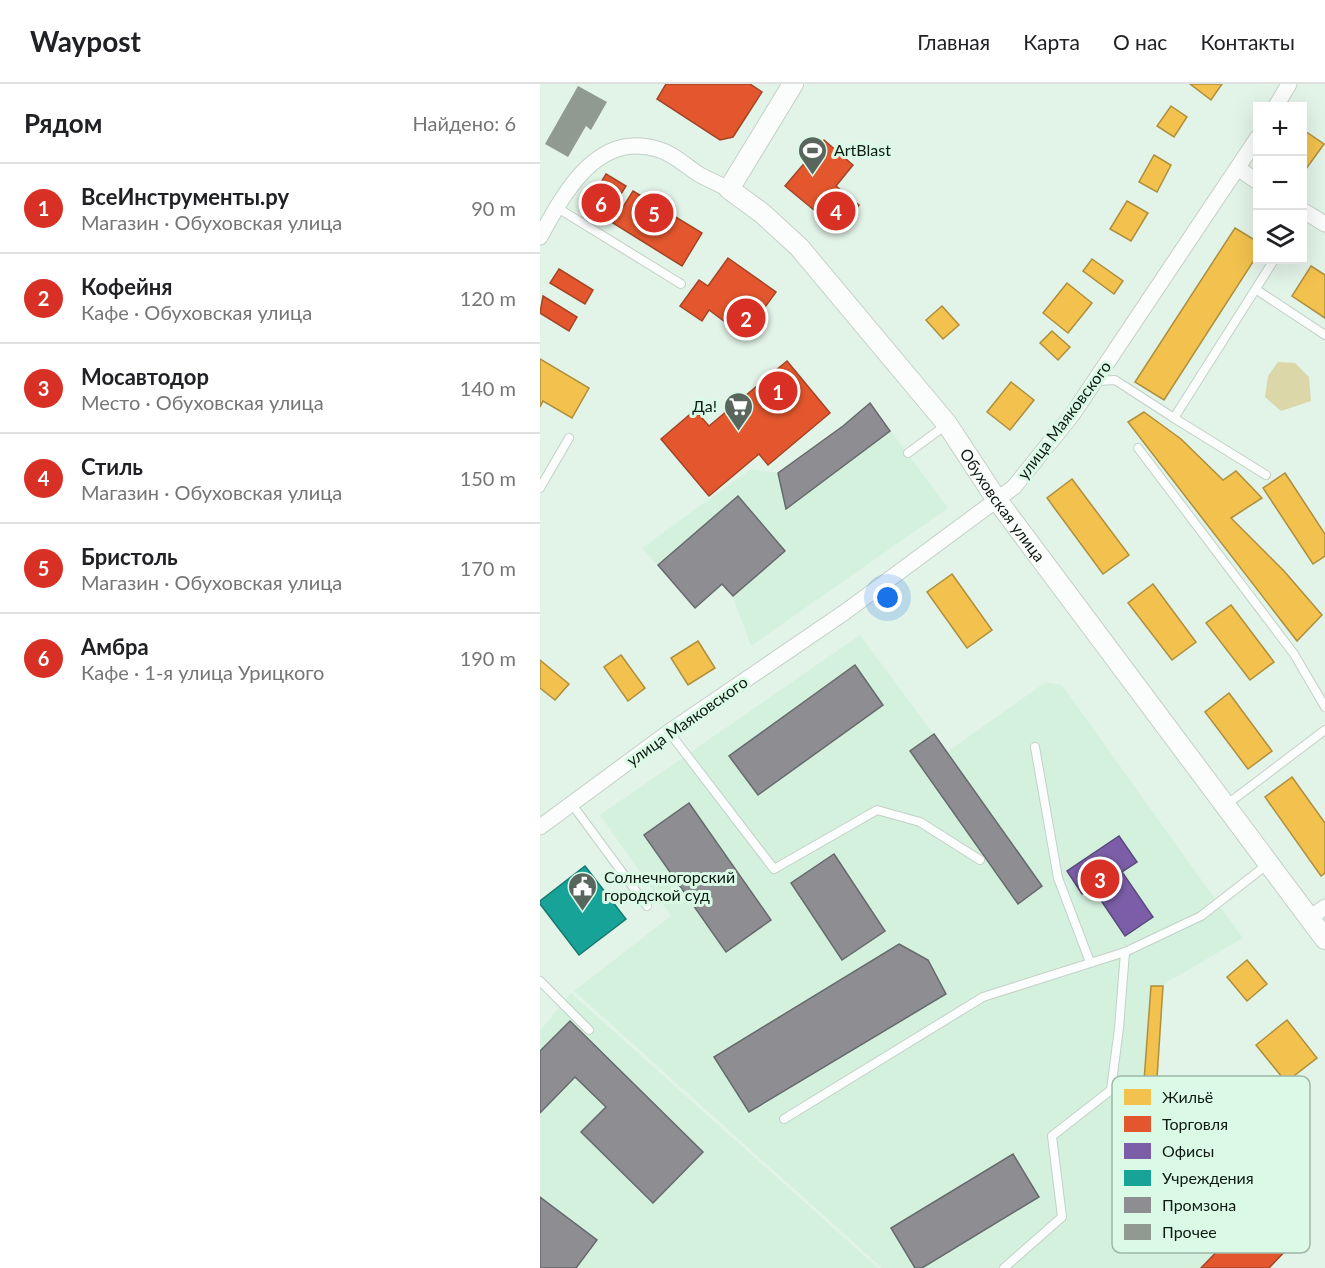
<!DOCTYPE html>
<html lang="ru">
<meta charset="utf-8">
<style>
:root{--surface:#fff;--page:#f2f2f2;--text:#202124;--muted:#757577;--line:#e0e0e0;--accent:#d93025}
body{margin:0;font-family:Lato,sans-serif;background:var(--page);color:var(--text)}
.controls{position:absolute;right:18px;top:18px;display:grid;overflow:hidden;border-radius:0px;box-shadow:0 6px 24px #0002}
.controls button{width:54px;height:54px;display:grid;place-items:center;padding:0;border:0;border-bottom:2px solid var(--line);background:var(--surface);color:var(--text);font:30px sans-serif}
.you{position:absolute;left:348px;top:514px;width:21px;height:21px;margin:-15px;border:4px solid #fff;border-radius:50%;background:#1a73e8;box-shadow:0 0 0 9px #1a73e833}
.badge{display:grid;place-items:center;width:39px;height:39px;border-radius:50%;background:var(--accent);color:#fff;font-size:20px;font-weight:700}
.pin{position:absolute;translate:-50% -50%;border:3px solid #fff;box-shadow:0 2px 6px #0006}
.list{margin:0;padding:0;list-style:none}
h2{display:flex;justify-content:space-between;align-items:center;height:78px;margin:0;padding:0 24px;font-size:26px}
h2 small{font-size:20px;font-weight:400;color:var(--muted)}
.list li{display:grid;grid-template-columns:39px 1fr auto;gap:18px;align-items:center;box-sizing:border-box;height:90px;padding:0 24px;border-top:2px solid var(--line)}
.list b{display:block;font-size:22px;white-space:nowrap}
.list p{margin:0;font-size:20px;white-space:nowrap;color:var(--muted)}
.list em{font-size:20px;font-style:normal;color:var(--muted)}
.icon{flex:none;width:33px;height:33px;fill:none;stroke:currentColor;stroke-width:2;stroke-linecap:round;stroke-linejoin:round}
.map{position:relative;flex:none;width:785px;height:1184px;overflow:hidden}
header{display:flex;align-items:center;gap:36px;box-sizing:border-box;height:84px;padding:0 30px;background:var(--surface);border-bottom:2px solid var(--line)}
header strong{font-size:28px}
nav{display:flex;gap:33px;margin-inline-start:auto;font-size:21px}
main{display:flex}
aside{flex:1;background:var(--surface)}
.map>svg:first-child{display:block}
</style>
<header>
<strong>Waypost</strong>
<nav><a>Главная</a><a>Карта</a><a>О нас</a><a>Контакты</a></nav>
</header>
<main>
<aside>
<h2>Рядом<small>Найдено: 6</small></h2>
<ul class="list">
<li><span class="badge">1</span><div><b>ВсеИнструменты.ру</b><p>Магазин · Обуховская улица</p></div><em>90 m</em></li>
<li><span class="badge">2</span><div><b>Кофейня</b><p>Кафе · Обуховская улица</p></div><em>120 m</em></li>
<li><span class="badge">3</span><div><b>Мосавтодор</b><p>Место · Обуховская улица</p></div><em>140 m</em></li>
<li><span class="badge">4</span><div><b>Стиль</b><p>Магазин · Обуховская улица</p></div><em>150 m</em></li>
<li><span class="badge">5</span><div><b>Бристоль</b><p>Магазин · Обуховская улица</p></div><em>170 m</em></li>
<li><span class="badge">6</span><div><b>Амбра</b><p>Кафе · 1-я улица Урицкого</p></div><em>190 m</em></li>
</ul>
</aside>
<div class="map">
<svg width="785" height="1184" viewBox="0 0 785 1184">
<rect width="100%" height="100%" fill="#e2f3e8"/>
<g fill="#d4f1de">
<path d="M330 319 408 424 211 562 193 513 183 501 155 524 102 464 211 385 238 389 303 342Z"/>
<path d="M320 551 407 668 506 598 522 601 703 854 629 897 623 902 615 1025 758 1153 729 1184H342L34 907 131 832 60 731Z"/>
<path d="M31 909 338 1184H0V947Z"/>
</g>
<path fill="#dbd7a9" d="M738 278 755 279 769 293 771 317 741 327 725 313 728 292Z"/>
<g fill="#f2c14e" stroke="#ae8f3c" stroke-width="1.5">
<path d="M650 0H682L671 16Z"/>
<path d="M631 22 647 33 634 53 617 42Z"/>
<path d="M762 45 784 60 766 85 762 82Z"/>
<path d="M614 71 631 81 617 108 599 98Z"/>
<path d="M587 117 608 129 591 157 570 145Z"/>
<path d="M695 144 718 158V170L624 316 595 298Z"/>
<path d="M552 175 583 197 574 210 543 187Z"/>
<path d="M771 182 785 191V234L752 212Z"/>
<path d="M527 199 552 219 528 249 503 229Z"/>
<path d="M402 222 419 241 403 255 386 236Z"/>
<path d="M512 247 530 263 518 276 500 259Z"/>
<path d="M0 275 49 304 32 334 3 317 0 323Z"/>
<path d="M471 298 494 316 470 346 447 328Z"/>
<path d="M604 328 641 355 683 396 696 387 722 414 691 434 744 487 782 531 757 557 588 338Z"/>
<path d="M745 389 785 450V472L773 480 723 404Z"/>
<path d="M532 395 589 471 563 490 507 414Z"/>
<path d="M412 490 452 546 427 564 387 508Z"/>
<path d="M613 500 656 558 632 576 588 519Z"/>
<path d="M691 521 734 578 710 596 666 539Z"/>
<path d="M158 557 175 584 148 601 131 574Z"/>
<path d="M81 571 105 604 88 617 64 583Z"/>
<path d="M0 576 29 600 15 616 0 604Z"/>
<path d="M689 609 732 667 708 685 665 628Z"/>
<path d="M752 693 785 739V789L781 792 725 713Z"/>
<path d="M707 876 727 900 707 917 687 893Z"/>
<path d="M611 902H623L615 1025 602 1024Z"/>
<path d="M747 936 777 974 746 998 716 961Z"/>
</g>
<g fill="#e4572e" stroke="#a44526" stroke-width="1.5">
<path d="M126 0H210L222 8 193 53 180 56 117 15Z"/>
<path d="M284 56 313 81 296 102 319 121 298 146 245 102Z"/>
<path d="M66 90 86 102 66 134 47 122Z"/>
<path d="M93 107 162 149 142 182 73 139Z"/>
<path d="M188 174 236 208 204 252 169 226 162 237 140 222 159 196 168 202Z"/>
<path d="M19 185 53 206 45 220 10 199Z"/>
<path d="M3 212 37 233 29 247 0 229Z"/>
<path d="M247 277 290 329 228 381 219 370 169 412 121 355 155 326 169 342Z"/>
<path d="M714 1129 749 1163 729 1184H661Z"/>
</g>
<path fill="#7b5ea7" stroke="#5b4a7b" stroke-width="1.5" d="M579 752 597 778 582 788 613 833 585 852 552 803 542 810 527 787Z"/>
<path fill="#17a398" stroke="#157a70" stroke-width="1.5" d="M45 782 86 835 39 871 0 820V817Z"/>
<g fill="#8d8d92" stroke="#676a6c" stroke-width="1.5">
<path d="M330 319 350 347 246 425 238 389 303 342Z"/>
<path d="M198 412 245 467 193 512 182 500 155 524 118 481Z"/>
<path d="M315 581 343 621 218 711 189 672Z"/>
<path d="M394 650 502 802 478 820 370 667Z"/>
<path d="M149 719 231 836 186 868 104 751Z"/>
<path d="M294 770 345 847 302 876 251 799Z"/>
<path d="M359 860 388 876 406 910 209 1028 174 973Z"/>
<path d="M30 937 163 1068 113 1119 41 1048 66 1023 35 993 0 1029V967Z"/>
<path d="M473 1070 499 1113 382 1184H375L351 1144Z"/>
<path d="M0 1113 57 1156 36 1184H0Z"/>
</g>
<path fill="#919a90" d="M38 2 67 18 51 46 46 42 28 73 5 60Z"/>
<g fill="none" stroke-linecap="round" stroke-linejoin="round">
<defs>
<g id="service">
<path d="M16 123 141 200"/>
<path d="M717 206 785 251"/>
<path d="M556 297 575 296 634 334 734 176"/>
<path d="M634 334 726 391"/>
<path d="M598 364 754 570 785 623"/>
<path d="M368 369 406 341"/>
<path d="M0 404 29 354"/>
<path d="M129 648 234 785 337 726 380 738 440 776"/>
<path d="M495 663 518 794 550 878"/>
<path d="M31 719 107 822"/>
<path d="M686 721 785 646"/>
<path d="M0 897 49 946"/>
<path d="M244 1035 443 913 585 868 661 832 728 780"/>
<path d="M464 1184 522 1133 512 1052 571 1006 579 944 585 868"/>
</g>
<g id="minor">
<path d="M736 22 749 0"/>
<path d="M699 85 718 98"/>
<path d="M762 126 785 140"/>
<path d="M0 153C24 109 57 47 117 65 133 69 147 83 160 91 170 96 180 101 189 105"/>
<path d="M0 743 129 648 305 528 474 403 532 331 718 53"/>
<path d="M770 834 785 823"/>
</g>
<g id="tertiary">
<path id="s1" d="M253 0 189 105 223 130 259 163 407 340 457 416 785 855"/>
</g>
</defs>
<use href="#service" stroke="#c3d0c7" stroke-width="10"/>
<use href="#minor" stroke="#c3d0c7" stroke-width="17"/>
<use href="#tertiary" stroke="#c3d0c7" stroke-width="22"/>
<use href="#service" stroke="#fbfdfc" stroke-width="8"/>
<use href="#minor" stroke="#fbfdfc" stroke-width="15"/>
<use href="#tertiary" stroke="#fbfdfc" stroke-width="20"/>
</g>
<defs>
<symbol id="stadium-pin" viewBox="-11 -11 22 30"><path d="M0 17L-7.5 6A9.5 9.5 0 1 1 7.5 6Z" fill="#59665e" stroke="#dbfae6"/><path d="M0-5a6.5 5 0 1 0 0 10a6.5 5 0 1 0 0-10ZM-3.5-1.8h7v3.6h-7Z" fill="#fff"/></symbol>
<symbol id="supermarket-pin" viewBox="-11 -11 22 30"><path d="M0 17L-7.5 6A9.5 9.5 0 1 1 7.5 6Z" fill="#59665e" stroke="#dbfae6"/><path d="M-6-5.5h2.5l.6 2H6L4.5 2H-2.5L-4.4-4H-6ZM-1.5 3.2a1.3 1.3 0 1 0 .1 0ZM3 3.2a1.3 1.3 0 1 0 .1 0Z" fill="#fff"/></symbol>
<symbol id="civic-pin" viewBox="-11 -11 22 30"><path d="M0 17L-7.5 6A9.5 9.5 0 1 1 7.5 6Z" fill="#59665e" stroke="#dbfae6"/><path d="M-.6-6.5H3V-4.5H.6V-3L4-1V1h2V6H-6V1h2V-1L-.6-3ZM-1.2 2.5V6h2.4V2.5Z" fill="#fff"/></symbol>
</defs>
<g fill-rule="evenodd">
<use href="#stadium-pin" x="256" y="50" width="33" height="45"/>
<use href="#supermarket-pin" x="182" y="306" width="33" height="45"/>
<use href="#civic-pin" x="26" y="786" width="33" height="45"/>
</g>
<g text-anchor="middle" stroke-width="6" stroke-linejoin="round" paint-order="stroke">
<g font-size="16" fill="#0f1a13" stroke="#dbfae6" text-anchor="start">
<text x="294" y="72">ArtBlast</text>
<text x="177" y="328" text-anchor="end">Да!</text>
<text x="64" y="799">Солнечногорский<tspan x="64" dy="18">городской суд</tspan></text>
</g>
<g font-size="16" fill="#0f1a13" stroke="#dbfae6">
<text transform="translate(524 336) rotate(-53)" y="6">улица Маяковского</text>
<text dy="6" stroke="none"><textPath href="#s1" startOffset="543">Обуховская улица</textPath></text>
<text transform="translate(147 637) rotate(-35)" y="6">улица Маяковского</text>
</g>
</g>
<rect x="572" y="992" width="198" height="177" rx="9" fill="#dbfae6" stroke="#9eb7a7" stroke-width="1.5"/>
<rect x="584" y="1005" width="27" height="16" fill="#f2c14e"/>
<rect x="584" y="1032" width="27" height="16" fill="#e4572e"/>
<rect x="584" y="1059" width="27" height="16" fill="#7b5ea7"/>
<rect x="584" y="1086" width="27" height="16" fill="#17a398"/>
<rect x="584" y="1113" width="27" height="16" fill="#8d8d92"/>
<rect x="584" y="1140" width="27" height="16" fill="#919a90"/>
<g font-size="16" fill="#0f1a13">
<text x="622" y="1019">Жильё</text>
<text x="622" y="1046">Торговля</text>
<text x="622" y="1073">Офисы</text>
<text x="622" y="1100">Учреждения</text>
<text x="622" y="1127">Промзона</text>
<text x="622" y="1154">Прочее</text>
</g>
</svg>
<div class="controls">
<button>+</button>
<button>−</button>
<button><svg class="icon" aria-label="layers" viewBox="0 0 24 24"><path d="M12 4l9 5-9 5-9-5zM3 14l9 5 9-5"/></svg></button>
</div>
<div class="you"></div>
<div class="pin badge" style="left:238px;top:307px">1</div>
<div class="pin badge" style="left:206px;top:234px">2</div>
<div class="pin badge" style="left:560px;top:795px">3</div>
<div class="pin badge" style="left:296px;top:127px">4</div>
<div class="pin badge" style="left:114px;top:129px">5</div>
<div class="pin badge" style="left:61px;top:119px">6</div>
</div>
</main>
